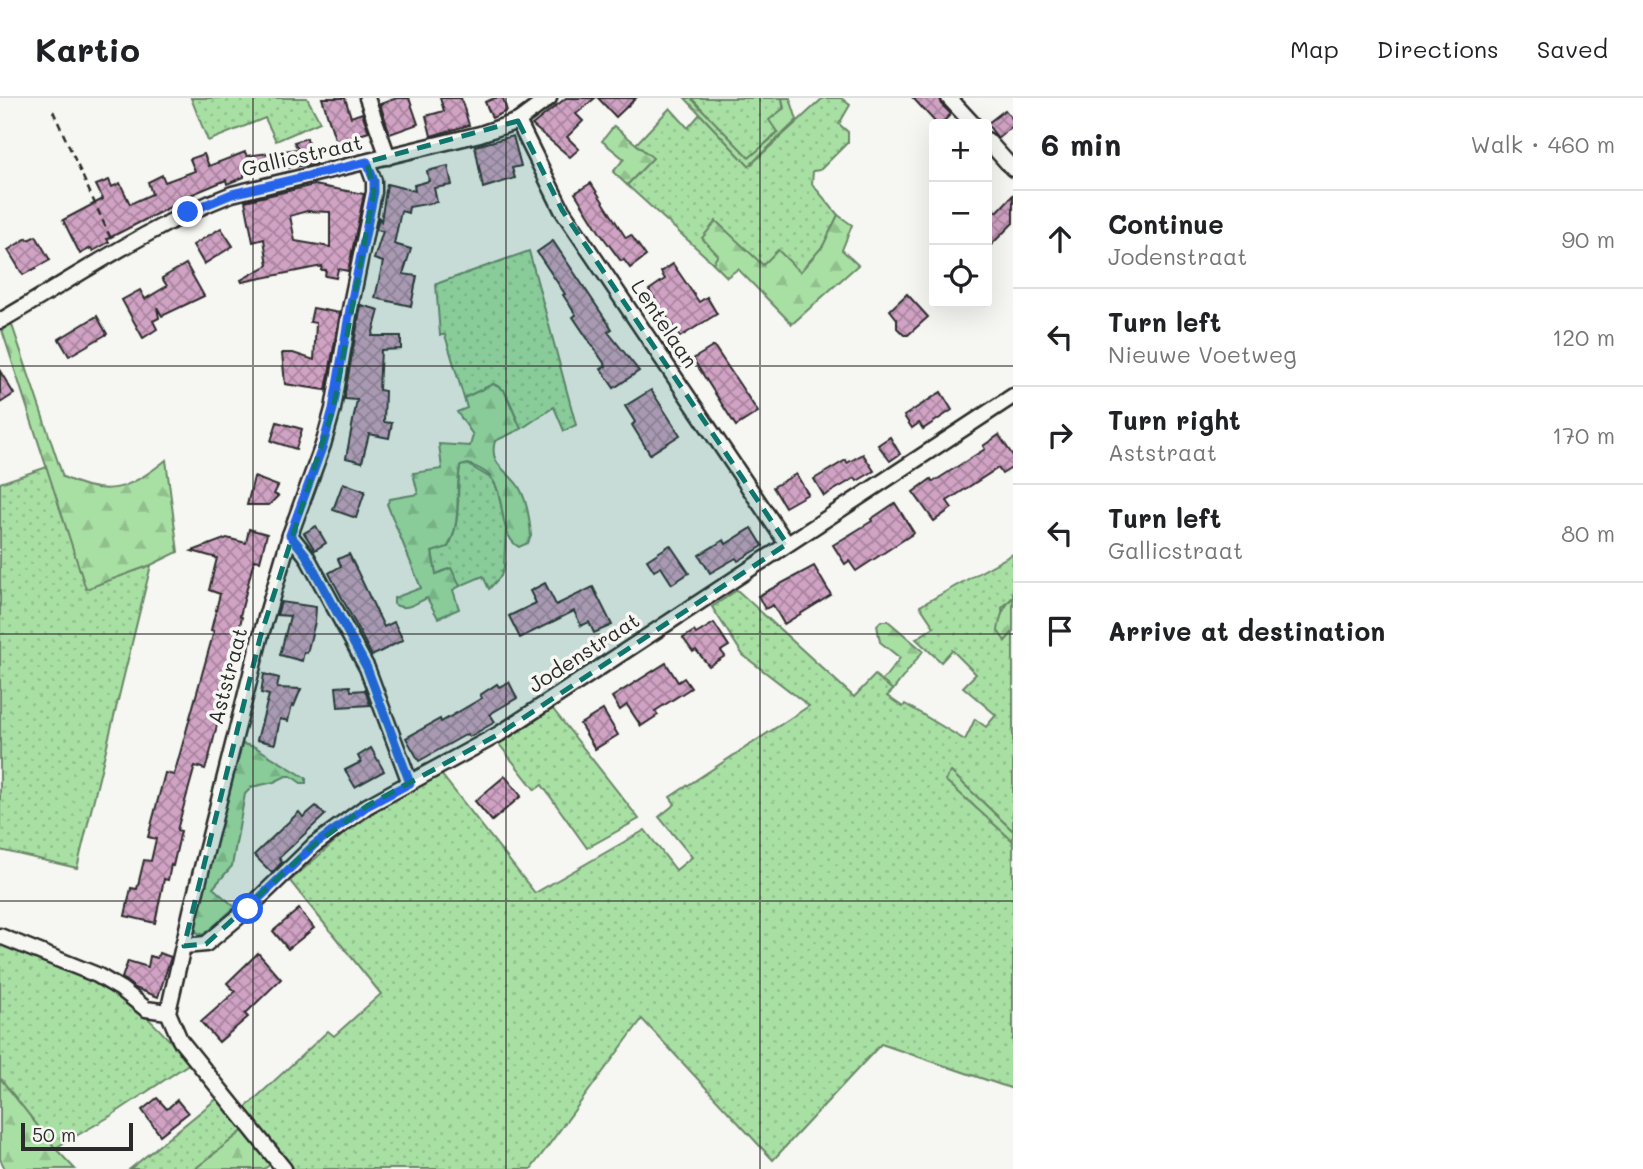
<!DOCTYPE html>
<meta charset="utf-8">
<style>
:root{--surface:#fff;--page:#f6f6f6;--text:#202124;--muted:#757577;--line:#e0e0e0}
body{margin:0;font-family:Mali,sans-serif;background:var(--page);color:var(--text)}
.controls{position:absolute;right:21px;top:21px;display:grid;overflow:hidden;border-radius:7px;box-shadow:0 7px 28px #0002}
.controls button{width:63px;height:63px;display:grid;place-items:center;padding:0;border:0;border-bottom:2px solid var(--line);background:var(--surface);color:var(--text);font:35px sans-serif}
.scale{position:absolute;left:21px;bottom:18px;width:112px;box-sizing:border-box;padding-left:7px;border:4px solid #2b2b2b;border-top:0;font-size:19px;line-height:24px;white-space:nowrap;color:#2b2b2b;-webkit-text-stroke:5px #f6f6f2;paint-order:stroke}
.stop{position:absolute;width:21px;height:21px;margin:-16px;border:5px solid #2563eb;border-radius:50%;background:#fff}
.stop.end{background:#2563eb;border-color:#fff;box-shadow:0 2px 7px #0008}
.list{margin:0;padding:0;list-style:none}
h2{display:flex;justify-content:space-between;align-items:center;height:91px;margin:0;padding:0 28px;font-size:30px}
h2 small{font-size:23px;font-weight:400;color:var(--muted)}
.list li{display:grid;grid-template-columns:46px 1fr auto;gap:21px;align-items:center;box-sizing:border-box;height:98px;padding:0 28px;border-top:2px solid var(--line)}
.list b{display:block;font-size:26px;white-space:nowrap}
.list p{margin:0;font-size:23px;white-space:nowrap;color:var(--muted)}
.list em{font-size:23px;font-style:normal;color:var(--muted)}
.icon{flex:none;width:38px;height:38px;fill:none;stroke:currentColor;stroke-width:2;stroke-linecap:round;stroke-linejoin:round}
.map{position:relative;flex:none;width:1013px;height:1071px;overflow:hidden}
header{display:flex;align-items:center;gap:42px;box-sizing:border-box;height:98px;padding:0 35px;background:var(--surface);border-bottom:2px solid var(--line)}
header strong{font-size:33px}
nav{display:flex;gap:38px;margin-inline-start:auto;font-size:24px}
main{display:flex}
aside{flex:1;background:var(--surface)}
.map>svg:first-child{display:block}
</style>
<header>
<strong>Kartio</strong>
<nav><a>Map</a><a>Directions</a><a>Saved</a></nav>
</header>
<main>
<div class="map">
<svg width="1013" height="1071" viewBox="0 0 1013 1071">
<defs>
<pattern id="grass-dots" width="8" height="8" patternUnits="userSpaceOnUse" patternTransform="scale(1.75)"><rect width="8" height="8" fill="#a8e0a4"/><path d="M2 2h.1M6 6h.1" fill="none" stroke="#91c08d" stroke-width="1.8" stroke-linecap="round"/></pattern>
<pattern id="forest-firs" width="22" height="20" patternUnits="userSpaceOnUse" patternTransform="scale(1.75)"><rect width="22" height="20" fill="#a8e0a4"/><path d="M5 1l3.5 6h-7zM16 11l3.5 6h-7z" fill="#91c08d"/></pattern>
<pattern id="building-cross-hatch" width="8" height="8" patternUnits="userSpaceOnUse" patternTransform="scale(1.75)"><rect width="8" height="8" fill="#d0a2c3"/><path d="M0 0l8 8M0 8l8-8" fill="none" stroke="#a9849f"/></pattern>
</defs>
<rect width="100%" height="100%" fill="#f6f6f2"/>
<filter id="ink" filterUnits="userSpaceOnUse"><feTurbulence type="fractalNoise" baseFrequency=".0143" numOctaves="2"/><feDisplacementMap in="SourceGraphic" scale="14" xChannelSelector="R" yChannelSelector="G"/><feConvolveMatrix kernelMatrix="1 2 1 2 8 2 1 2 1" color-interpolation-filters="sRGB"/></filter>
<g filter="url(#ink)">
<g fill="url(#grass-dots)" stroke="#6a8668" stroke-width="2">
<path d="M191 0H307L320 24 276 43 265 20 208 43Z"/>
<path d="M691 0H782C788 31 770 42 749 60Z"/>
<path d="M823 0H841L850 7 839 26 848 34V44L820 72 813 73 812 86 838 117 823 148 800 175 719 157 713 165 627 87 652 61 636 46 670 10 688 30 700 16 749 68Z"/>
<path d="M529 153 576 327 564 333 554 309 521 331C514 316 509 291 493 286L464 300 445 237H440L436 186Z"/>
<path d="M467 366 492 381 498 394 506 428 504 469 501 478 489 491 483 478 460 488 451 471 436 477 432 453 448 449C462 425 456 394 460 368Z"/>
<path d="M47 369 86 490 151 467 77 770 0 752V385Z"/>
<path d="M1013 456V499L1002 510 1005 543 1013 534V733L952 675 946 682 1013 743V991L881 946 773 1062 642 921 531 1071H294L245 1010 328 933 334 938 381 896 290 783 342 737 386 707 441 676 535 795 645 732 676 772 692 759 659 719 675 706 670 699 809 608 743 557 712 509 737 492 854 599 875 577 893 592 887 598 903 609 905 606 965 642 975 621 986 629 996 617 963 589 976 576 952 552 941 564 916 541 934 529 920 508Z"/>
<path d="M552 610 639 721 587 750 542 687 535 692 499 646Z"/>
<path d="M0 843C30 855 62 866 91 880 132 900 161 932 190 965L109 1019 55 1050 0 980Z"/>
<path d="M219 999 244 1032 195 1071H130Z"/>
</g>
<g fill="url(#forest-firs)" stroke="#6a8668" stroke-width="2">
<path d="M685 0H691L749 60 778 35 769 22 784 10 782 0H790L797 22 749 68Z"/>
<path d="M614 28 653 60 627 87 613 74 624 61 602 43Z"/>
<path d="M838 117 852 127 842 152 858 167 792 226 738 171 727 179 713 165 718 157 702 140 716 123 763 167 778 152 800 174 823 148Z"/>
<path d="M11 224 63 379C107 400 129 392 166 362L178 454 151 467 86 491 1 229Z"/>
<path d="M493 286 504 292 521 331 495 343C488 367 508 372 519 389 527 402 530 424 531 438L528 445 519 449C498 438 506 399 492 381 487 373 476 369 468 366L460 368C455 395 462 424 448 449L432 454 436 476 451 470 460 488 453 492 459 511 438 520 427 500C416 505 405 514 394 506V500L421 490 387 406 390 401 418 396 413 375 442 371 439 346 470 348 473 337 457 314 467 310 464 300Z"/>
<path d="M1013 499V534L1005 543 998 533C1000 518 1003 510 1013 499Z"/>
<path d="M881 523H888L923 553 893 592 882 583 900 560 880 544 877 527Z"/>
<path d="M239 645 255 649 306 680V685H301L291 678H286L274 684 252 689 245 696 232 768 213 790 235 809 204 837 196 834V826Z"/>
<path d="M951 674 1013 733V743L945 682Z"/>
<path d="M0 980 55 1050 75 1071H5L0 1061Z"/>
<path d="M244 1032 271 1066 264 1071H195Z"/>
</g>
<g fill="url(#building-cross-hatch)" stroke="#2b2b2b" stroke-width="2" fill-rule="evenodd">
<path d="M322 0H345L351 19 362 15 369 34 336 44Z"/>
<path d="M397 0H409L418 26 390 36 380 6Z"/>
<path d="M440 0H461L469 27 431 38 426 18 444 13Z"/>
<path d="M495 0H503L507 13 492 20 485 4Z"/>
<path d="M566 0H595L576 16 583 23 567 39 579 51 570 59 532 27Z"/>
<path d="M598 0H636L616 19Z"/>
<path d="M913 0H940L942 7 951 16 941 26H937Z"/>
<path d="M1005 12 1013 22V28L998 40 987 26Z"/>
<path d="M513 38 521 68 512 70 515 80 483 90 475 48Z"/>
<path d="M307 40 309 51 315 50 317 64 313 66 244 76V79L227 86 226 82 181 101 182 103 107 141 109 144 93 153 91 150 80 156 63 122 103 101 96 87 109 82 112 89 120 85 130 106 152 96 148 84 162 77 165 84 195 73 190 61 204 56 209 68 245 54 247 58 298 51 294 44Z"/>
<path d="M448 68 452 87 434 90 437 104 409 109 408 115 401 113 394 146 411 151 403 176 417 178 411 208 375 200 383 164 374 161 383 133 376 132 379 120 381 123 387 86 415 93 414 87 429 83 427 73Z"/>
<path d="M591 85 626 140 631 137 646 158 630 170 624 162 621 163 600 135 575 95Z"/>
<path d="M314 87 364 96 348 173 338 171 336 180 325 178 326 172H321L322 168 242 184 241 182 268 167 264 141 253 144 245 103ZM307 113 330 114V149L295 143 290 118Z"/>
<path d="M1013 97V125L987 151V104L997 114Z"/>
<path d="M221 130 233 148 204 166 193 147Z"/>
<path d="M36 138 50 162 23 177 8 152 27 140 28 142Z"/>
<path d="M553 143 612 231 608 234 639 273 614 290 601 271 606 268 573 219 576 217 563 197 565 196 537 154Z"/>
<path d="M186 166 204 198 162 218 157 209 159 220 153 223 157 231 143 240 122 202 140 192 145 201 167 188 162 180Z"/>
<path d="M673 166 699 204 707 199 717 216 680 239 649 192 665 181 661 174Z"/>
<path d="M907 196 928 219 908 237H904L897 230V221L890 212Z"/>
<path d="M361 207 379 212 372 238H401V251L381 252 379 292 385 293 384 324 392 325 389 340 369 336 362 364 346 360 357 302 345 301V295Z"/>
<path d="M313 210 340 215 326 292 285 286 282 255H293L314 262 316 225 310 224Z"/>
<path d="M97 218 107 236 69 258 59 241Z"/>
<path d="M714 248 758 314 736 328 693 261Z"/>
<path d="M0 273 14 296 0 305Z"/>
<path d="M651 292 680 337 650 356 632 327 635 324 625 308Z"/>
<path d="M941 294 952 312 923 331 919 325 912 330 904 318Z"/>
<path d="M277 324 302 331 296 351 271 343Z"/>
<path d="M999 337 1013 358V369L1002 376 998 370 947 403 952 410 934 423 913 394 931 381 933 384 985 351 983 348Z"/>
<path d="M890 339 900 356 890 363 878 347Z"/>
<path d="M863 356 874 373 857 383 855 380 824 398 814 381 846 362 847 365Z"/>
<path d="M796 376 808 396 785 409 773 389Z"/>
<path d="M254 379 278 388 274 396 278 398 269 407H247Z"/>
<path d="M343 385 365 393 356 420 333 412Z"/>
<path d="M895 405 914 435 856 473 849 463 845 466 833 447 872 423 871 421Z"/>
<path d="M316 428 326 445 315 452 304 435Z"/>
<path d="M752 430 763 448 738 463 736 460 710 475 699 457 724 442 726 446Z"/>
<path d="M249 431 267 436 260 463 254 462 240 518 242 519 229 571 226 570 220 593 225 594 209 660 205 671 195 668 177 732 181 733 173 768 171 767 168 782 164 781 155 825 130 819 125 818 131 790 137 791 144 762 151 763 156 741 148 739 165 675 174 677 214 533 211 532 220 496 209 492 217 460 192 453 227 440 246 445Z"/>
<path d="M670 447 689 475 672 486 661 469 654 473 647 462Z"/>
<path d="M349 456 384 529 394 524 403 542 372 558 329 475 341 468 338 461Z"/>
<path d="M814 468 831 497 784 526 773 507 765 511 758 498Z"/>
<path d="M545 485 556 507 593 489 612 527 594 535 589 524 581 528 574 513 520 540 509 518 536 505 530 493Z"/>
<path d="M281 504 316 509 315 524 307 555 304 554 302 563 280 557 290 518 277 517Z"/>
<path d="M714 525 729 548 721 553 725 558 709 568 696 552 693 554 683 540 694 533 696 536Z"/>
<path d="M666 565 678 584 684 580 691 590 655 613 658 617 641 628 627 607 620 612 612 599Z"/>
<path d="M264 576 279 580 277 590 301 591 294 608 292 607 288 623 280 621 275 646 257 642 269 597 261 595Z"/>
<path d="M509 584 517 600 490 616 495 624 469 639 467 636 419 663 406 640 440 621 441 624 482 600 480 597 497 586 499 589Z"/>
<path d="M350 588 351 593 365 592 370 607 338 609 336 589Z"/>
<path d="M603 612 618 637 595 651 580 626Z"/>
<path d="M371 650 384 673 355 689 345 672 361 664 358 658Z"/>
<path d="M505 678 521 698 492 723 475 703Z"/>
<path d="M316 708 325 717 279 760 282 764 272 775 254 757 299 714 303 719Z"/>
<path d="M299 811 314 830 288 851 273 833Z"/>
<path d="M159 855 171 859 158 899 135 890 122 880 128 863 148 869 150 858 157 860Z"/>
<path d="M258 855 281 881 245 916 248 919 219 944 201 924 235 894 227 885Z"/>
<path d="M157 1000 167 1011 177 1002 188 1015 160 1037 142 1012Z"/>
</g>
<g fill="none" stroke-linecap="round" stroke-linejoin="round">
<defs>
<g id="minor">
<path d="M367 0 388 59"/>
<path d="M949 0 973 26"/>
<path d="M518 23 562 112 787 446"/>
<path d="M987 42 1013 71"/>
<path d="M0 223C76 179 149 128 232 96L480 36 518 23 549 0"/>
<path d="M290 437 306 457 367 570 410 685"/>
<path d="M0 838 97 877 121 891 146 911 168 914"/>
<path d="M184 848 206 846 248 811 314 747 367 708 499 636 1013 298"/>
<path d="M284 1071 180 942 168 914 191 813 260 540 290 437 323 347 333 311 350 211 374 94V83L367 64"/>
</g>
</defs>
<use href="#minor" stroke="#2b2b2b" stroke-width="19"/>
<path stroke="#2b2b2b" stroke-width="2.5" stroke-dasharray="7 5" stroke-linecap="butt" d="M53 13 111 141"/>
<use href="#minor" stroke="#f6f6f2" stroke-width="14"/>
</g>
</g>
<g fill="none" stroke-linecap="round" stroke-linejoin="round" filter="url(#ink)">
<path stroke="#2563eb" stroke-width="9" d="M188 114 232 96 367 64 374 83V94L350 211 333 311 323 347 290 437 306 457 367 570 410 685 367 708 314 747 248 811"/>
</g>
<path fill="#0f766e" fill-opacity="0.2" stroke="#0f766e" stroke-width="5" stroke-dasharray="14 9" stroke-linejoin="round" d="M518 23 562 112 787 446 499 636 367 708 314 747 206 846 184 848 260 540 333 311 374 94 367 64Z"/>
<path fill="none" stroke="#2b2b2b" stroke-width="2" stroke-opacity="0.55" d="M253 0V1071M506 0V1071M760 0V1071M0 268H1013M0 536H1013M0 803H1013"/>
<g text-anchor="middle" stroke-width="7" stroke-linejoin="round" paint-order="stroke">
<g font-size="21" fill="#2b2b2b" stroke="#f6f6f2">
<text transform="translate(302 58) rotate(-13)" y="7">Gallicstraat</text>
<text transform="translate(664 226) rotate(56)" y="7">Lentelaan</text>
<text transform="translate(584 555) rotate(-33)" y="7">Jodenstraat</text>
<text transform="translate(228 578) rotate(-75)" y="7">Aststraat</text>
</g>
</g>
</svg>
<div class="controls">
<button>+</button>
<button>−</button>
<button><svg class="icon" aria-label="locate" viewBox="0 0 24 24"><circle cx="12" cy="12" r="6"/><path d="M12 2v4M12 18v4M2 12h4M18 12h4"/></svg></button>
</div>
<div class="scale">50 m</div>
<div class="stop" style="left:248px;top:811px"></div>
<div class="stop end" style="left:188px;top:114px"></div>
</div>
<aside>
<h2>6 min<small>Walk · 460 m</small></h2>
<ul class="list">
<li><svg class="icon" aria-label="ahead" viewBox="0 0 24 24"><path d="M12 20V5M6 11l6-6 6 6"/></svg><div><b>Continue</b><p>Jodenstraat</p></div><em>90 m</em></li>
<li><svg class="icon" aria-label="left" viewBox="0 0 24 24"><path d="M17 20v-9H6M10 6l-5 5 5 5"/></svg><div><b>Turn left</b><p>Nieuwe Voetweg</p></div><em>120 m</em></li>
<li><svg class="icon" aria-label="right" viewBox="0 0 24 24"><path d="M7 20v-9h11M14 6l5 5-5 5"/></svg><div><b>Turn right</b><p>Aststraat</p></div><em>170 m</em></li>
<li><svg class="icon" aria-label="left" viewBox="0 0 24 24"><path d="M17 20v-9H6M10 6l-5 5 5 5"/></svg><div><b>Turn left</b><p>Gallicstraat</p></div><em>80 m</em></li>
<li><svg class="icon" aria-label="arrive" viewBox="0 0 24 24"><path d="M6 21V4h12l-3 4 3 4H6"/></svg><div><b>Arrive at destination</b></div></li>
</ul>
</aside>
</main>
